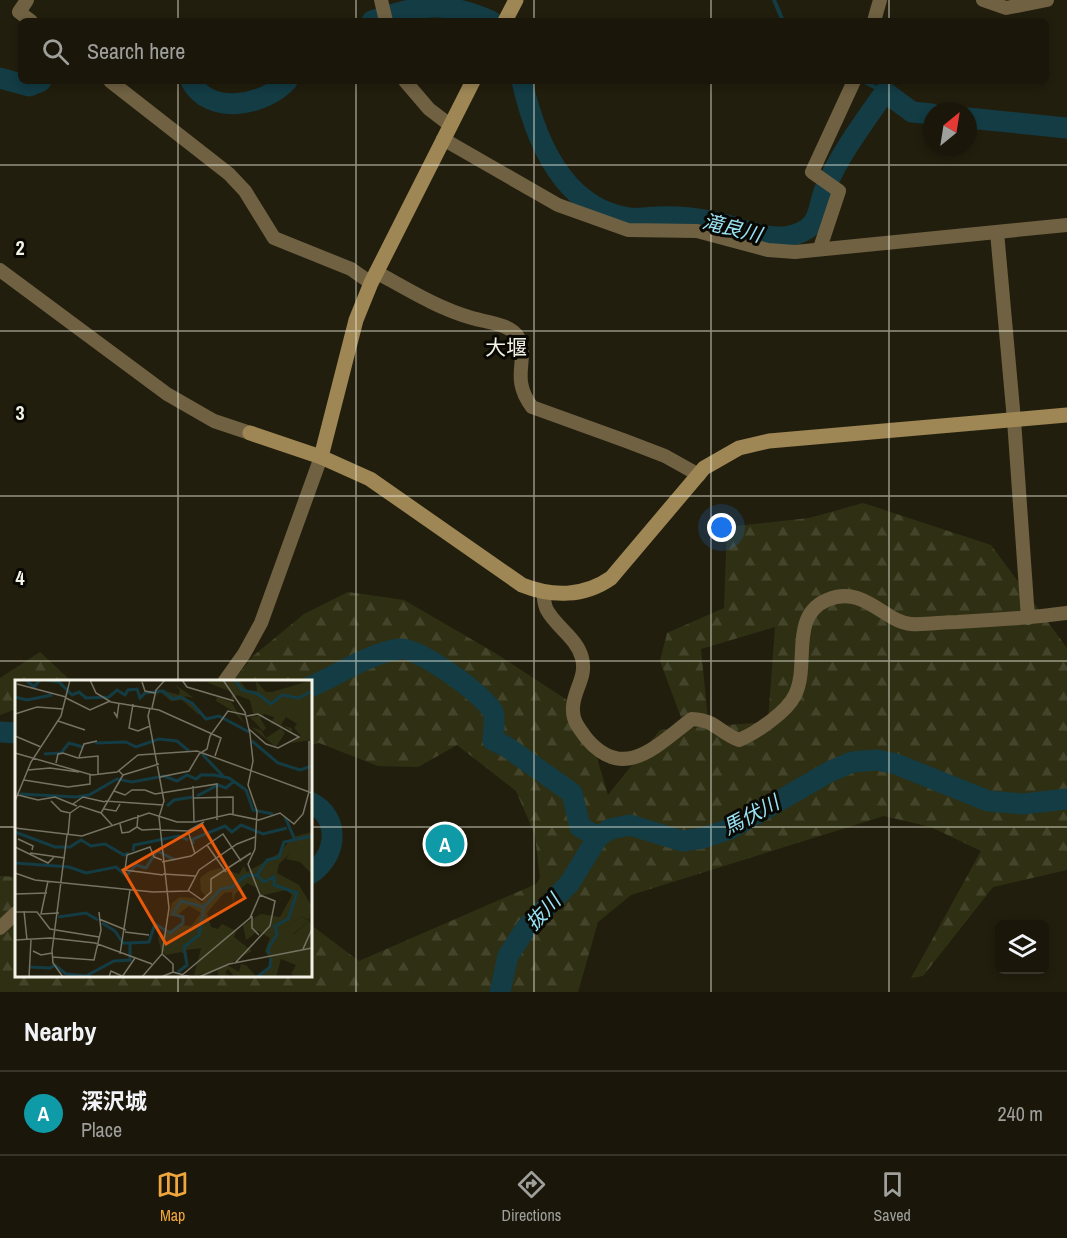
<!DOCTYPE html>
<meta charset="utf-8">
<style>
:root{--surface:#1a160a;--page:#272318;--text:#f1f3f6;--muted:#9f9f9c;--line:#38352b;--accent:#efa73d}
body{margin:0;font-family:"Archivo Narrow","Noto Sans JP",sans-serif;background:var(--page);color:var(--text)}
.controls{position:absolute;right:18px;bottom:18px;display:grid;overflow:hidden;border-radius:9px;box-shadow:0 3px 9px #0003}
.controls button{width:54px;height:54px;display:grid;place-items:center;padding:0;border:0;border-bottom:2px solid var(--line);background:var(--surface);color:var(--text);font:30px sans-serif}
.compass{position:absolute;left:923px;top:102px;width:54px;height:54px;border-radius:50%;background:var(--surface);box-shadow:0 3px 9px #0003;rotate:30deg}
.you{position:absolute;left:722px;top:528px;width:21px;height:21px;margin:-15px;border:4px solid #fff;border-radius:50%;background:#1a73e8;box-shadow:0 0 0 9px #1a73e833}
.badge{display:grid;place-items:center;width:39px;height:39px;border-radius:50%;background:var(--accent);color:#fff;font-size:20px;font-weight:700}
.pin{position:absolute;translate:-50% -50%;border:3px solid #fff;box-shadow:0 2px 6px #0006}
.list{margin:0;padding:0;list-style:none}
h2{display:flex;justify-content:space-between;align-items:center;height:78px;margin:0;padding:0 24px;font-size:26px}
h2 small{font-size:20px;font-weight:400;color:var(--muted)}
.list li{display:grid;grid-template-columns:39px 1fr auto;gap:18px;align-items:center;box-sizing:border-box;height:84px;padding:0 24px;border-top:2px solid var(--line)}
.list b{display:block;font-size:22px;white-space:nowrap}
.list p{margin:0;font-size:20px;white-space:nowrap;color:var(--muted)}
.list em{font-size:20px;font-style:normal;color:var(--muted)}
.icon{flex:none;width:33px;height:33px;fill:none;stroke:currentColor;stroke-width:2;stroke-linecap:round;stroke-linejoin:round}
.map{position:relative;flex:none;width:1067px;height:992px;overflow:hidden}
.search{position:absolute;background:var(--surface);box-shadow:0 3px 9px #0003;left:18px;right:18px;top:18px;height:66px;display:flex;align-items:center;gap:15px;box-sizing:border-box;padding:0 21px;border-radius:9px;color:var(--muted);font-size:22px}
.sheet{height:162px;background:var(--surface)}
nav{display:flex;justify-content:space-around;align-items:center;box-sizing:border-box;height:84px;border-top:2px solid var(--line);background:var(--surface);font-size:16px;color:var(--muted)}
nav a{display:grid;justify-items:center;gap:3px}
nav .on{color:var(--accent)}
.map>svg:first-child{display:block}
</style>
<div class="map">
<svg width="1067" height="992" viewBox="0 0 1067 992">
<defs>
<pattern id="forest-firs" width="22" height="20" patternUnits="userSpaceOnUse" patternTransform="scale(1.5)"><rect width="22" height="20" fill="#2f3013"/><path d="M5 1l3.5 6h-7zM16 11l3.5 6h-7z" fill="#43442a"/></pattern>
</defs>
<rect width="100%" height="100%" fill="#221e0d"/>
<g fill="url(#forest-firs)">
<path d="M863 503 991 545 1067 648V870L993 887 923 976 911 978 981 851 931 827 884 816 631 895 598 922 578 992H0V876L16 877V976H310L311 925 359 961 536 884 540 879 535 835 516 791 457 745 418 767 378 766 319 743 311 745 310 682 233 681 253 656 304 614 348 592 404 600 495 653 567 700 593 745 608 795 660 730 768 722 775 627 701 649 708 720H682L660 661 667 633 724 608 727 527 809 518Z"/>
<path d="M40 652 71 681 16 682V709L0 715V678Z"/>
</g>
<g fill="none" stroke-linecap="round" stroke-linejoin="round">
<g stroke="#133c45" stroke-width="4">
<path d="M774 0 783 21"/>
<path d="M862 81 885 92"/>
</g>
<g stroke="#133c45" stroke-width="21">
<path d="M372 21C421 5 443 0 491 21"/>
<path d="M0 78 29 86 41 81"/>
<path d="M191 81C209 116 264 106 287 81"/>
<path d="M522 81C535 139 562 208 629 218 638 219 648 217 657 217 677 216 695 218 715 222 745 228 778 248 807 229 820 220 819 203 825 189 839 155 864 122 885 92L912 112 932 114"/>
<path d="M968 118 1067 128"/>
<path d="M310 687C338 675 369 653 400 649 417 646 486 696 493 712 496 720 493 732 493 740L507 747 572 793 580 827 598 837"/>
<path d="M0 732 16 733"/>
<path d="M310 802C341 817 338 856 310 874"/>
<path d="M500 992 508 956 526 928 569 884 598 837 610 829 630 825 682 841 703 838 730 829 831 771 852 762 877 760 896 764 988 801 1023 804 1067 799"/>
</g>
<g stroke="#6f6142" stroke-width="14">
<path d="M27 0 19 12 31 21"/>
<path d="M381 0 386 21"/>
<path d="M983 0 1006 8 1047 0"/>
<path d="M874 21 880 0"/>
<path d="M110 81 229 174 245 191 274 238 351 269 371 283"/>
<path d="M405 81 429 109 450 125"/>
<path d="M443 139 558 205 628 230 697 231 768 250 795 252 1067 225"/>
<path d="M997 232 1014 420 1028 618"/>
<path d="M820 248 839 191 812 172 854 81"/>
<path d="M0 270 167 394 214 421 250 433"/>
<path d="M376 272C407 289 437 308 472 318 485 322 511 324 518 337 530 359 509 377 532 407L626 441 665 456 699 475"/>
<path d="M543 592C544 597 544 605 547 610 556 627 577 638 582 658 587 677 574 689 573 707 572 721 579 728 587 739 625 783 658 744 692 719 716 720 718 732 739 740 756 733 787 712 795 695 810 665 789 616 827 600 864 584 884 622 911 624 926 625 942 622 957 622 994 620 1030 618 1067 613"/>
<path d="M224 682 244 654 261 623 321 457"/>
<path d="M0 928 16 913"/>
</g>
<g stroke="#9e8755" stroke-width="15">
<path d="M505 21 516 0"/>
<path d="M250 433 321 457 370 479 522 585C552 597 584 597 611 578L704 468 739 448 769 441 1067 415"/>
<path d="M321 457 356 320 371 283 473 81"/>
</g>
</g>
<path fill="none" stroke="#f3f2e6" stroke-width="1.5" stroke-opacity="0.55" d="M178 0V21M356 0V21M534 0V21M711 0V21M889 0V21M178 81V682M356 81V992M534 81V992M711 81V992M889 81V992M0 165H1067M0 331H1067M0 496H1067M0 661H1067M0 827H16M310 827H1067M178 976V992"/>
<g text-anchor="middle" stroke-width="6" stroke-linejoin="round" paint-order="stroke">
<g font-size="20" font-style="italic" fill="#99e2f6" stroke="#0a0803">
<text transform="translate(732 228) rotate(14)" y="7">滝良川</text>
<text transform="translate(751 815) rotate(-28)" y="7">馬伏川</text>
<text transform="translate(543 912) rotate(-47)" y="7">抜川</text>
</g>
<g font-size="21" fill="#f3f2e6" stroke="#0a0803">
<text x="506" y="355">大堰</text>
</g>
</g>
<g transform="translate(15 680)">
<rect width="297" height="297" fill="#221e0d"/>
<path d="M297 165V194L285 182 271 179 278 168ZM287 237 294 241 278 254 269 248Z" fill="#2f3013"/>
<path d="M224 0 232 10 242 11 241 1 251 12H257L297 0V60L275 63 286 56 279 48 282 44 271 37 266 45 277 48V52L269 46 256 44 259 37 249 34 245 38 251 48 248 51 235 37 244 36 238 33 235 20 222 15 216 22 230 44 218 31 201 21 202 17 216 22 217 12 191 2ZM159 4 179 18 169 16 186 32 184 35 167 20 156 21 145 12 141 16 144 9 164 15 165 10ZM236 47 246 50 251 58 266 48 270 53 261 67ZM297 152V165L279 169 264 184 262 193 284 205 296 225 294 240 287 237 269 248 279 254 294 241 297 248V297H280L276 294 281 285 266 279 261 297H245L257 283 250 271 255 258 243 251 231 260 228 245 246 234 265 237 277 215 271 210 245 216 244 209 232 203 220 214 218 224 217 212 209 213 192 233 196 247 203 249 207 244 221 251 219 257 237 271 212 285 224 292 226 284 231 285 242 297H220L213 289 210 293 216 297H204L202 290 179 296 186 268 171 270 172 276 166 272 151 275 146 271 143 257 166 245 176 246 186 233 174 226 161 236H154L157 223 164 217 180 218 187 223 190 215 186 211 185 198 194 191 205 188 224 194 229 186 232 192 263 174 278 157Z" fill="#2f3013"/>
<path fill="none" stroke="#133c45" stroke-width="3" d="M11 0 19 7 25 0M31 0 44 2 57 15 64 12 71 18 94 17 102 10 110 15 113 10 122 9 125 18 130 13 148 11 158 19 165 17 177 23 191 39 204 36 234 52M220 0 227 10 243 14 256 24 267 15 284 18 297 11M0 17 12 20 37 15M237 61 263 83 285 90 297 86M80 63 111 62 121 67 144 59 162 61 174 71M29 74 46 73 54 63 68 67M187 74 209 97M5 114 61 117 74 115 102 99 117 102 149 96 162 101 172 95 181 99 186 95H199L214 98 231 110 238 130 258 134M182 116 203 105 211 108 219 101M152 126 159 120 178 117M270 137 280 160M0 152 40 167H55L66 160 76 166 90 164 109 175 114 173M178 164V159L210 146 217 152 226 145 248 154 272 148M118 171 119 165 164 156 173 160M0 183 54 187 71 193 101 187 111 196 121 185 131 188 142 171 160 180M241 195 249 202 259 197V205L282 213 273 239 260 246 262 254 253 269 254 274M43 237 71 233 83 240M87 243 100 251 108 263H115M14 287 35 288 40 285 51 294 71 296 99 281 115 280V263L134 262 140 244 155 253 168 243V237L158 234 166 221 189 227 206 209 217 207 230 196 242 195 252 180 264 177 269 162 297 156M163 292 172 285 169 267 184 255 189 227M242 297 255 287 256 278"/>
<path fill="none" stroke="#767364" stroke-width="1.5" d="M75 0 81 13 96 22 144 30 206 58 200 76M167 0 172 7 219 21M127 2 130 11 140 13M2 4 51 17M51 18 75 30 95 21M118 24 114 48 123 51 135 46M137 28 141 10 150 0M99 32 102 37 104 23M0 34 22 27 48 29M232 36 243 34 284 57 263 68 251 64 234 49M43 41 70 50M0 56 26 67M195 56 213 31 231 35M0 73 77 95 102 92 123 75 182 71 297 113M64 77 69 64 82 61M41 83 43 74 48 73 63 78 83 76V94M13 90 35 88 64 92M108 95 144 84M145 97 174 91 184 74 192 69 195 56M9 100 53 107 75 104V95M178 106 179 142M99 111 110 115 117 110H130L140 114 202 104V140M3 115 23 120 40 117 62 126M179 118 218 117V135M0 121 16 82 46 36 55 0M36 121 46 131 55 133 65 126 86 133 97 145M90 121 148 125M58 124 68 117 90 122M89 129 101 131 105 124M86 133 108 95 104 91M105 144 107 153 114 152 122 147 123 135M122 147 127 150 145 149M0 148 67 156 134 133 162 142H180L215 134 244 140 265 133 279 144 288 134 294 112V61M146 150 173 151 189 142M173 151 180 174M53 155 55 133M3 159 18 166 17 170M192 165 211 192M0 167 33 183 39 177M15 173 50 178M147 180 139 177 135 167 112 175 110 190 148 195M147 182 176 176 208 154 226 181M0 193 20 200 138 212 173 211 184 190 222 164 240 157M148 194 180 196M33 201 26 234 44 233M174 211 187 220 196 212V199L236 173M0 214 32 213M9 231 12 260M0 232H22L35 249 84 257M237 236V248L244 255M84 239 111 250M110 252 134 255M0 260 35 258 80 263 137 284M288 269 297 249M18 271 26 275 37 273M105 274 115 210M147 274 158 284V292M37 277 79 280 86 250 84 232M220 283 255 246 260 221 245 215M166 296 235 238 245 215 233 184 240 169 242 131 233 105 238 81 235 54 230 32 208 0M14 297 16 260M48 297 38 283 37 271 52 155M94 297 96 291 107 296M107 297 120 278M127 297 147 274 154 228 144 137 149 121 133 36 135 28M146 297 158 292 176 297M184 297 214 284 297 268"/>
<path fill="#e8590c" fill-opacity="0.15" stroke="#e8590c" stroke-width="3" d="M187 145 230 218 151 264 108 190Z"/>
<rect width="297" height="297" fill="none" stroke="#f3f2e6" stroke-width="3"/>
</g>
<g font-size="20" text-anchor="middle" font-weight="bold" fill="#f3f2e6" stroke="#0a0803" stroke-width="6" stroke-linejoin="round" paint-order="stroke">
<text x="20" y="255">2</text>
<text x="20" y="420">3</text>
<text x="20" y="585">4</text>
</g>
</svg>
<div class="controls">
<button><svg class="icon" aria-label="layers" viewBox="0 0 24 24"><path d="M12 4l9 5-9 5-9-5zM3 14l9 5 9-5"/></svg></button>
</div>
<svg class="compass" viewBox="-18 -18 36 36"><path d="M0-13l5 13h-10z" fill="#e53935"/><path d="M0 13l5-13h-10z" fill="#9f9f9c"/></svg>
<div class="you"></div>
<div class="pin badge" style="left:445px;top:844px;background:#0f9aa8">A</div>
<div class="search"><svg class="icon" aria-label="search" viewBox="0 0 24 24"><circle cx="10" cy="10" r="6"/><path d="M15 15l6 6"/></svg>Search here</div>
</div>
<section class="sheet">
<h2>Nearby<small></small></h2>
<ul class="list">
<li><span class="badge" style="background:#0f9aa8">A</span><div><b>深沢城</b><p>Place</p></div><em>240 m</em></li>
</ul>
</section>
<nav>
<a class="on"><svg class="icon" aria-label="map" viewBox="0 0 24 24"><path d="M3 6l6-2 6 2 6-2v14l-6 2-6-2-6 2zM9 4v14M15 6v14"/></svg>Map</a>
<a><svg class="icon" aria-label="directions" viewBox="0 0 24 24"><path d="M12 3l9 9-9 9-9-9zM9 14v-3h6M13 9l2 2-2 2"/></svg>Directions</a>
<a><svg class="icon" aria-label="saved" viewBox="0 0 24 24"><path d="M7 4h10v16l-5-4-5 4z"/></svg>Saved</a>
</nav>
